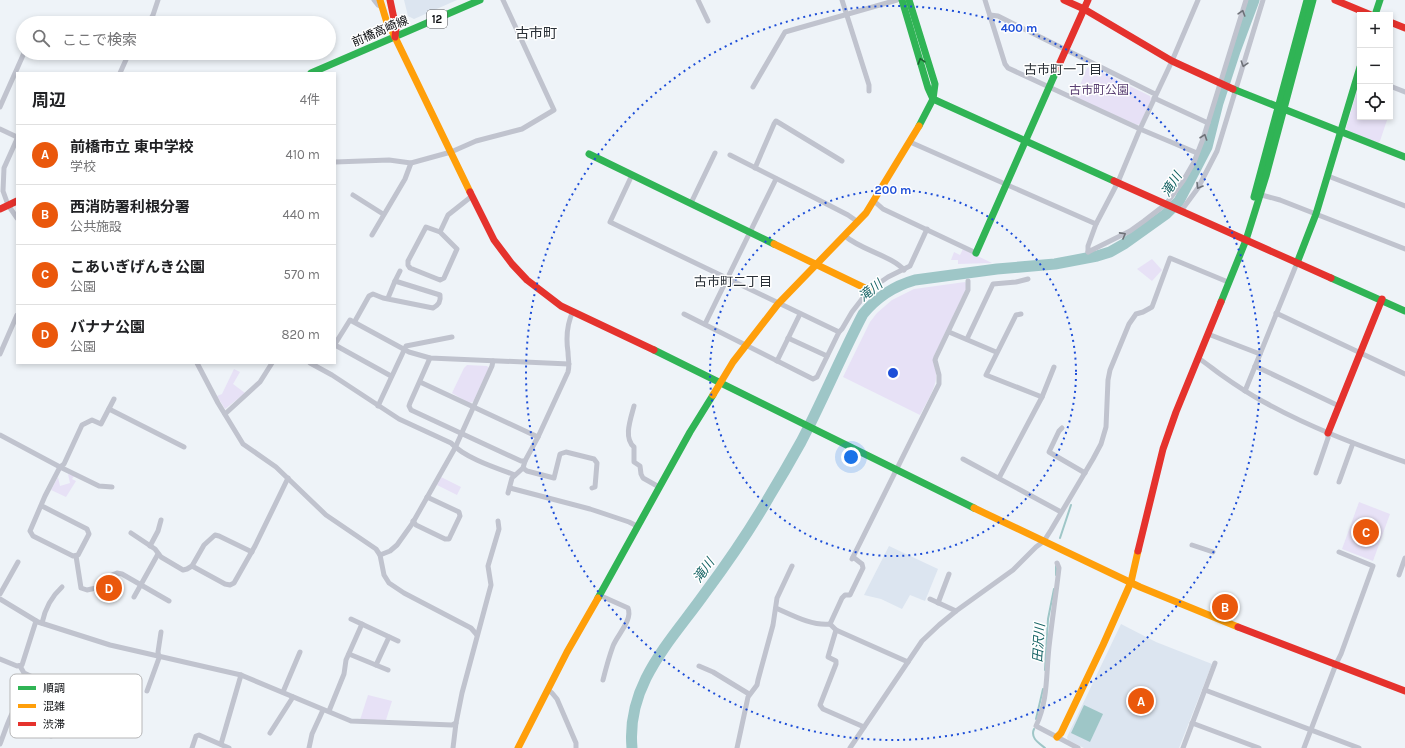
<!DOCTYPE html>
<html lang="ja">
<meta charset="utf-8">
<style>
:root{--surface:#fff;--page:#f2f2f2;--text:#202124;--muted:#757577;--line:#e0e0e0;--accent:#ea580c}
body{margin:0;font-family:Karla,"Noto Sans JP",sans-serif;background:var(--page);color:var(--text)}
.controls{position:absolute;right:12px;top:12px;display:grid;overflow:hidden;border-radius:0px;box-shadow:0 2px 6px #0003}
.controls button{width:36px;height:36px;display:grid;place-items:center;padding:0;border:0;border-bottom:1px solid var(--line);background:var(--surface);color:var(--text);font:20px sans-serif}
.you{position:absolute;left:851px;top:457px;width:14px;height:14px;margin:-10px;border:3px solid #fff;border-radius:50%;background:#1a73e8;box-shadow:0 0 0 6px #1a73e833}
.badge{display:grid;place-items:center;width:26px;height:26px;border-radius:50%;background:var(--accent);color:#fff;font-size:13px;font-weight:700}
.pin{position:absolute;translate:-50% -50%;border:2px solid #fff;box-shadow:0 1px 4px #0006}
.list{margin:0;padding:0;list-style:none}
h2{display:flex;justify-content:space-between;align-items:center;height:52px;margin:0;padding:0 16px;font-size:17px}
h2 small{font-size:13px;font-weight:400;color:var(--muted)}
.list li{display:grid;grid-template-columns:26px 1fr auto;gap:12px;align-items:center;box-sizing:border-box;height:60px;padding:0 16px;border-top:1px solid var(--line)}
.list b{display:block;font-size:15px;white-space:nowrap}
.list p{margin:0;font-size:13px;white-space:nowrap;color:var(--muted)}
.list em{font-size:13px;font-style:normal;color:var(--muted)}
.icon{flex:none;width:22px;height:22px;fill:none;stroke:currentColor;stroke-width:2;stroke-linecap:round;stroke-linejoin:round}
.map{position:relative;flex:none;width:1405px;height:748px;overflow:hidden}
.search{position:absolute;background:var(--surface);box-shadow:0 2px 6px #0003;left:16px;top:16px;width:320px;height:44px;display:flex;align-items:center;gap:10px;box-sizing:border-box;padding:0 14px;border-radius:22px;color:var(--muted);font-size:15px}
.panel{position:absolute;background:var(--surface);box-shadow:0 2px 6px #0003;left:16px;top:72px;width:320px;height:292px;border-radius:0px}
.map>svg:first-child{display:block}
</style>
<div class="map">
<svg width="1405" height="748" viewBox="0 0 1405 748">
<rect width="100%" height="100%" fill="#eef3f8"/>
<g fill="#dce5f0">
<path d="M404 0H457L414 19 408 16Z"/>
<path d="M889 546 938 569 925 601 910 595 902 609 881 599 864 595Z"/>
<path d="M1121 624 1156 642 1212 664 1179 748H1084L1068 740 1067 737Z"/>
</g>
<g fill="#e7e1f6">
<path d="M1091 67 1150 96 1151 100 1140 124 1137 125 1077 98 1076 95 1087 68Z"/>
<path d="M1360 82V117H1388L1380 141 1378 143 1349 131 1346 128Z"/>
<path d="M963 249 992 263 958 264V260H951L954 252 960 255Z"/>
<path d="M1152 259 1162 270 1152 281 1137 269Z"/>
<path d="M965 282 967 285 966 289 934 356C932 364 937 370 936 377 936 388 925 405 920 415L843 377 870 322 877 313 892 300 914 289Z"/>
<path d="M467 365 487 366 489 368 473 402 469 403 452 393 464 368Z"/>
<path d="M234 369 240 372 233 384 245 393 225 409 217 396 222 394Z"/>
<path d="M68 474 74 476 72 479 76 481 66 497 51 490 58 477 60 486 70 483Z"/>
<path d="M441 477 461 487 457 495 437 485Z"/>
<path d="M1359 502 1390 514 1373 561 1342 549Z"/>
<path d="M368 695 392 701 386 720H360Z"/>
</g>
<path fill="#9ec6c7" d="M1084 705 1103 714 1090 742 1071 733Z"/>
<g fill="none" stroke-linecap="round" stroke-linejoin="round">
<g stroke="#9ec6c7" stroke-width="2">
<path d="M1060 538 1071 505"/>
<path d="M1056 566V575"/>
<path d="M1045 670 1048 619 1054 589"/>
<path d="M1036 719 1043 689"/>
<path d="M1034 729C1030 738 1039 743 1045 748"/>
</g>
<path stroke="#9ec6c7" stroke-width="11" d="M632 748C626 684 671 641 705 593 728 562 750 530 769 497 780 479 791 460 801 442 823 400 841 356 863 314 877 297 894 286 915 280L997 269 1055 264 1097 256 1110 252 1124 244 1166 214 1179 201 1207 147 1218 103 1235 51 1254 0"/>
<g stroke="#c0c3ce" stroke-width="5">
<path d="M374 0 378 5 382 7"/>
<path d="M698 0 708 21"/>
<path d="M842 0 869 85V91"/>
<path d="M985 0 1005 64 1008 68 1140 129 1197 153"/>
<path d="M990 15 998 16 1155 94"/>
<path d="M148 23 153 15 158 0"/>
<path d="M120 73 129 53"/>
<path d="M1390 86 1405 92"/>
<path d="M753 87 785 32 897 0"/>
<path d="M1154 98 1208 123"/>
<path d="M0 107 24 53"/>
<path d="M0 129 17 137V139"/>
<path d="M17 139 4 168 3 191 8 205 17 218"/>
<path d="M910 142 1096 224"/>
<path d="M730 155 811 196 848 215 858 222"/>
<path d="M335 162 389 160 411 163 451 152 476 141 522 129 554 110 503 0"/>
<path d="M755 168 774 124 776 121 842 161"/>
<path d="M632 175 610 222 839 332"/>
<path d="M1328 176 1405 206"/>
<path d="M1258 194 1280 200 1405 249"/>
<path d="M353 195 383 214"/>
<path d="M874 201 883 209 976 253"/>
<path d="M691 203 715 153"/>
<path d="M1181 211 1198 188 1217 151 1263 0"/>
<path d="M440 232 426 227 408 261V265L410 268 440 280 444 278 457 249 440 232 448 215 472 196"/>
<path d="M372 235 405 179 411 163"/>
<path d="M845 236C861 250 892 256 904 270"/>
<path d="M1088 252 1130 231 1144 221 1166 204 1183 181 1194 162 1203 139 1246 0"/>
<path d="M1088 252V246L1096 224 1118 182 1140 129 1172 61 1198 0"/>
<path d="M395 281 400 271"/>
<path d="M1276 313 1405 374"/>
<path d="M684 314 813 379 817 377 839 332 842 329 852 312 869 290 888 277 910 266 927 229"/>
<path d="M1021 314 1016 315 986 375 1042 397"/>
<path d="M355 321 369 296 373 294 383 298 433 308C439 305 441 301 440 295L395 281 388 298"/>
<path d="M705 324 776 179"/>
<path d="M949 332 996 352"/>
<path d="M1208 334 1260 354"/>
<path d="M788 338 827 356"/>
<path d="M967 339 993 284 1016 282 1028 279"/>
<path d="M335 344 350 320 409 352 430 358 569 364"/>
<path d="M335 345 391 376"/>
<path d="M0 354 17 315"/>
<path d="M430 358 410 403 409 406 411 410 521 461H525"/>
<path d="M1198 358C1206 363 1213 369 1220 374 1234 384 1249 394 1264 402 1309 427 1357 445 1405 462"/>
<path d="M777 361 800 314"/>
<path d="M197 363 218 403 243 444 276 467 326 515 376 549 380 555 384 575 389 583 404 593 471 628 477 635"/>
<path d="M310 363 332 375 399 419 451 443C465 458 496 468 515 475"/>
<path d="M1255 366 1339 406"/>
<path d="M420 382 538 437"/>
<path d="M1245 391 1297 263"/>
<path d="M378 406 406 346 452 337"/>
<path d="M634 406C631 418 623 438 634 447V462L640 466 641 474 643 478 659 487"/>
<path d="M109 409 184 447"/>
<path d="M225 414 260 382 272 363"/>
<path d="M1062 428 1059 431 1049 452 1085 473"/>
<path d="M0 435 60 467 99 486 112 487"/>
<path d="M963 459 1061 512"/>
<path d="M523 468 527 471 554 478 560 454 566 452 594 459 597 463 595 487 592 488"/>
<path d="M1316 473 1328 438V433"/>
<path d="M999 478 1042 397 1054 367"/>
<path d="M1339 482 1353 443"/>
<path d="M510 488 590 509 629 522 637 526"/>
<path d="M508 493 512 478 523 468 525 461 538 437 568 372C570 365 568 359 568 352 566 339 567 324 573 311"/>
<path d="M42 506 87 529 89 534 78 555 73 556 33 536 30 531 45 496 60 467 64 464 82 425 92 420 101 424 114 399"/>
<path d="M413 521 416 525 445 539H449L460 516 459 512 427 497"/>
<path d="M131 533 155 549 161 557 183 570 187 569 192 566 204 545 215 535 219 536 252 552"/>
<path d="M1192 545 1213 552"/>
<path d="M150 546 158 531 161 520"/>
<path d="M380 555 390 551 397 545 412 524 455 448 492 366 493 361"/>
<path d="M76 556 81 588 87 590 96 588"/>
<path d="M852 559 939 384V375L935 360 936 357 968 290V281"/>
<path d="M1057 563 1059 568C1056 594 1052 621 1049 647 1046 675 1048 701 1036 726L1078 748"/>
<path d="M192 566 225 584 230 585 234 583 255 546 288 478"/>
<path d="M112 575 117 573 122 574 169 601"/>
<path d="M1399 575 1405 558"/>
<path d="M0 594 18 562"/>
<path d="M599 595 628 608C633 620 617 635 613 646 609 657 606 668 603 680"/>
<path d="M134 597 158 554"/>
<path d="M0 599 38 622 110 645 241 675 351 721 452 725 456 723"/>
<path d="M930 599 956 611"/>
<path d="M938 603 949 574"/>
<path d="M776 608C792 615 812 626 830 624L836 630 908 662"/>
<path d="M351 619 398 641"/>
<path d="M42 623C45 609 51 597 62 587"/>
<path d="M830 624 842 598 845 595H850L863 568 862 564 853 557"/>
<path d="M836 630 828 657 836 661V664L820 705 823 709 864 727"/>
<path d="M349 654 388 670"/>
<path d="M0 659 17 666 22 665 36 621"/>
<path d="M376 665 389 637"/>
<path d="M20 666 24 673 39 680"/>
<path d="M699 666 713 672 749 694"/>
<path d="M548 690 552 693 557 699 576 743V748"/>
<path d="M1205 690 1359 748"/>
<path d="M147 691 159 658 158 652 161 632"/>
<path d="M283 692 300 652"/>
<path d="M329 711 344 674 346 660 362 624"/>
<path d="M1192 723 1259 748"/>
<path d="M270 733 293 697"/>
<path d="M0 744C6 729 11 710 22 699L61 717 51 736 11 717"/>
<path d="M221 744 241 675"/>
<path d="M192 748 196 736 199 735 229 748"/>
<path d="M309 748 312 734 323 710"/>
<path d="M453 748 456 723 462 693 491 585 488 566 499 529 498 521"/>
<path d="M737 748 748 697 757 685 758 680 773 625 777 598 792 566"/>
<path d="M850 748 922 641 939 625 956 611 1013 570 1036 547 1044 541 1051 530 1093 459 1101 444 1106 427 1108 380 1110 370 1129 324 1136 314 1143 312 1152 307 1170 258 1228 282"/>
<path d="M1183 748 1215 663"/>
<path d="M1304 748 1336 664 1341 654 1373 566 1339 552"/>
</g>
<g stroke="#30b455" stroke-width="7">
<path d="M902 0 928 88 933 99 1114 181"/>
<path d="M909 0 935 84 933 99 919 126"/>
<path d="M1375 15 1380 0"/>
<path d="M311 73 480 0"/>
<path d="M1233 89 1405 157"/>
<path d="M589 154 774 244"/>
<path d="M1254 197 1307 0"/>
<path d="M976 253 1058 67"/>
<path d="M1297 263 1316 214 1360 67"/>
<path d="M1331 278 1405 311"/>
<path d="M1221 302 1246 240 1266 176 1313 0"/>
<path d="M654 350 974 508"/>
<path d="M598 598 690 432 713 395"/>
</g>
<g stroke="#ff9f0a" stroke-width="7">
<path d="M380 0 388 26 392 31 470 192"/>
<path d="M774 244 869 290"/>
<path d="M713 395 733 362 778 304 866 213 919 126"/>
<path d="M974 508 1140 587 1238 627"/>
<path d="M1057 737 1061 733 1103 645 1131 582 1138 551"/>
<path d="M518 748 567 652 598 598"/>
</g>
<g stroke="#e5322d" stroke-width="7">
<path d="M390 0 396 28 395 37"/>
<path d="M1064 0 1084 9 1172 61 1233 89"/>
<path d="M1335 0 1371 15"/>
<path d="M1390 22 1405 28"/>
<path d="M1058 67 1088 0"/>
<path d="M1114 181 1331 278"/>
<path d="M470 192 494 240 512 264 527 280 561 306 654 350"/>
<path d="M0 209 17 201"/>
<path d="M1328 433 1382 299"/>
<path d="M1138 551 1163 449 1176 412 1221 302"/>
<path d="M1238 627 1405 691"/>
</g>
</g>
<defs><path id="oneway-chevron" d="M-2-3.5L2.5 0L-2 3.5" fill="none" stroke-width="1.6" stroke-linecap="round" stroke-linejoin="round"/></defs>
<g stroke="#6e7178">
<use href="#oneway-chevron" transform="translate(1242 13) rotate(-73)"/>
<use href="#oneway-chevron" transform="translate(1244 64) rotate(107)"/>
<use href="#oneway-chevron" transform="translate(1204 137) rotate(-71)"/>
<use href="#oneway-chevron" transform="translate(1199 186) rotate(121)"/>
<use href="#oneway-chevron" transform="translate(1123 235) rotate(-29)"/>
</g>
<use stroke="#1d6032" href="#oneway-chevron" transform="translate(921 61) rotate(-107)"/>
<g fill="none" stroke="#1d4ed8" stroke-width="2" stroke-dasharray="2 4">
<circle cx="893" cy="373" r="183"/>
<circle cx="893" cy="373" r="367"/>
</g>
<g text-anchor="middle" stroke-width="3" stroke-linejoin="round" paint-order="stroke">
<rect fill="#fff" stroke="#545557" stroke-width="1" x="427" y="10" width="20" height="18" rx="3"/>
<g font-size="11" font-weight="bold" fill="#0a0c0f">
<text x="437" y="23">12</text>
</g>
<g font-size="12" fill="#0a0c0f" stroke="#fff">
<text transform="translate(380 31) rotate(-23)" y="4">前橋高崎線</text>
</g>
<g font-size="12" fill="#593f72" stroke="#fff">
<text x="1099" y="94">古市町公園</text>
</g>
<g font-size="13" fill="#292f36" stroke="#fff">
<text x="1063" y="74">古市町一丁目</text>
<text x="733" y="286">古市町二丁目</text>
</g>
<g font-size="13" font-style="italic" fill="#166364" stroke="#fff">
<text transform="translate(1171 184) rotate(-58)" y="5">滝川</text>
<text transform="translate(870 290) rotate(-39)" y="5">滝川</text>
<text transform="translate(703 570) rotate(-54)" y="5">滝川</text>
<text transform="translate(1038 643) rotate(-86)" y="5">田沢川</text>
</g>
<g font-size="14" fill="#292f36" stroke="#fff">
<text x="536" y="38">古市町</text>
</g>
</g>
<rect x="10" y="674" width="132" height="64" rx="6" fill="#fff" stroke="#b6b6b7" stroke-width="1"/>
<rect x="18" y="686" width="18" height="4" fill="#30b455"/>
<rect x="18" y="704" width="18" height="4" fill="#ff9f0a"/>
<rect x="18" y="722" width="18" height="4" fill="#e5322d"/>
<g font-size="11" fill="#0a0c0f">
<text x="43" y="692">順調</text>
<text x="43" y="710">混雑</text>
<text x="43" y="728">渋滞</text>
</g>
<circle cx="893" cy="373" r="6" fill="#1d4ed8" stroke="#fff" stroke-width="2"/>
<g font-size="12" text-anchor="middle" font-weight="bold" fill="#1d4ed8" stroke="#fff" stroke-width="3" stroke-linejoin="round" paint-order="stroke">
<text x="1019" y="32">400 m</text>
<text x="893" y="194">200 m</text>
</g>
</svg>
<div class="controls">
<button>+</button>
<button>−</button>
<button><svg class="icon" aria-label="locate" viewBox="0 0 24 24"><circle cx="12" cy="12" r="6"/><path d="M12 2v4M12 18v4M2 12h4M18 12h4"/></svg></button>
</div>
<div class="you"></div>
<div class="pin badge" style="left:1141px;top:701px">A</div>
<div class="pin badge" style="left:1225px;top:607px">B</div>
<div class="pin badge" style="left:1366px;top:532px">C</div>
<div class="pin badge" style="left:109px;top:588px">D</div>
<div class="search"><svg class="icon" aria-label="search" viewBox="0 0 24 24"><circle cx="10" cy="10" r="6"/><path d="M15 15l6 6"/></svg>ここで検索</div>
<section class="panel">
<h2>周辺<small>4件</small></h2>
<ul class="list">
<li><span class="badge">A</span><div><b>前橋市立 東中学校</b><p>学校</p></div><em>410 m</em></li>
<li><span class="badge">B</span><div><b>西消防署利根分署</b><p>公共施設</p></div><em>440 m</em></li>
<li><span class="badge">C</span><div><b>こあいぎげんき公園</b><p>公園</p></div><em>570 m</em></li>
<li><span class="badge">D</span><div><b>バナナ公園</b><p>公園</p></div><em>820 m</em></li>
</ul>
</section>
</div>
